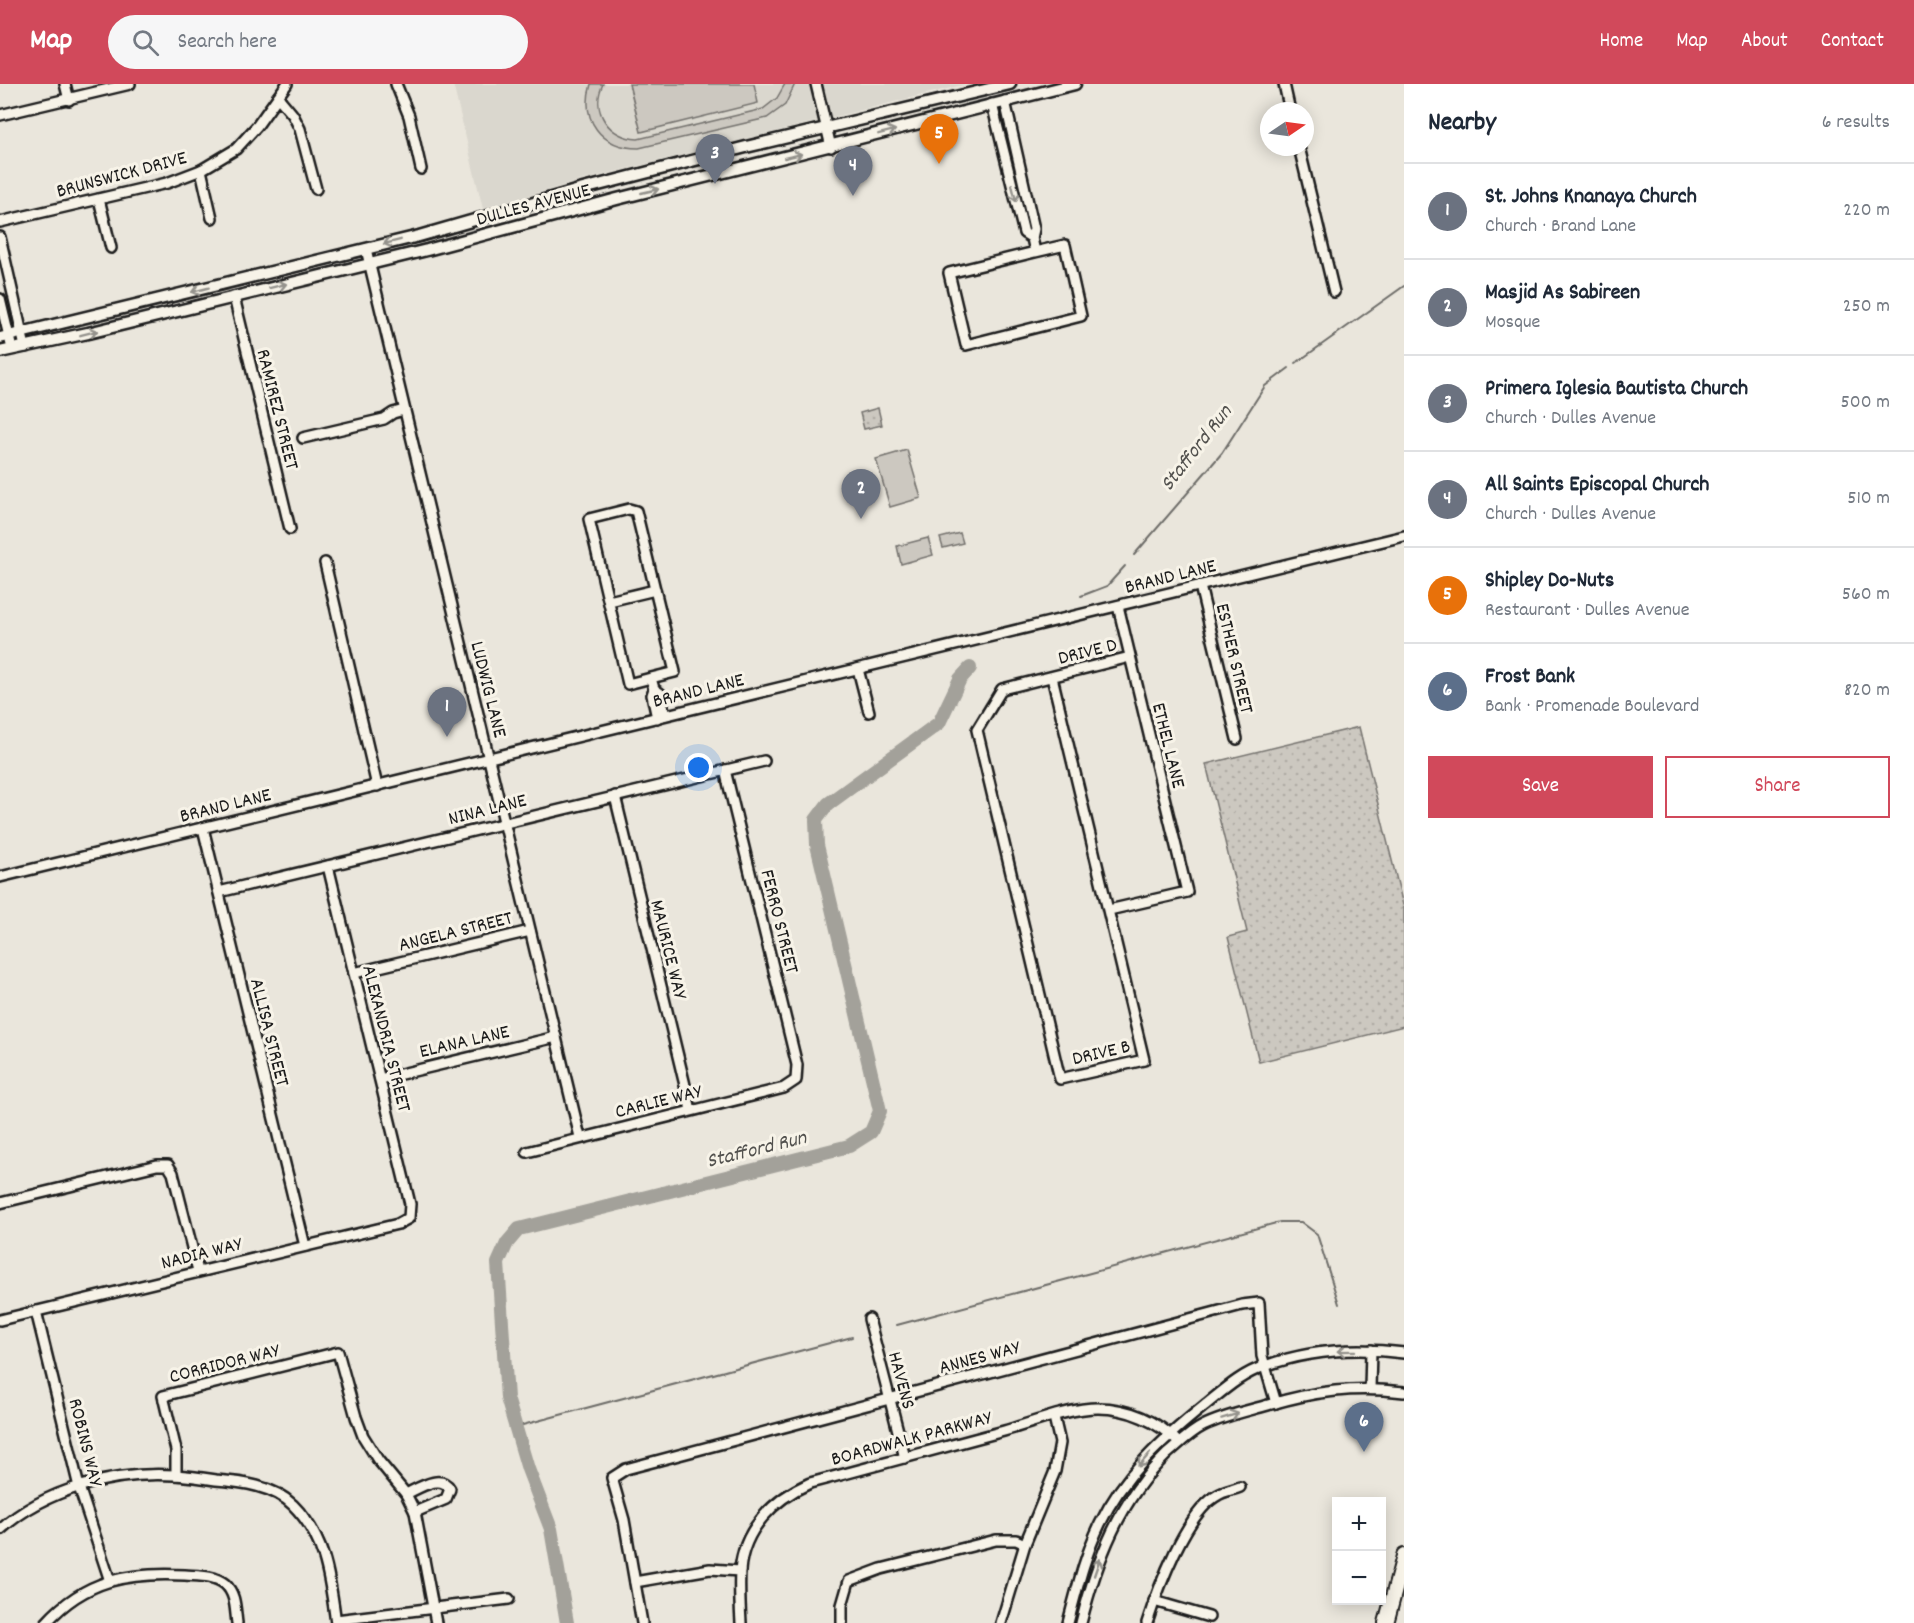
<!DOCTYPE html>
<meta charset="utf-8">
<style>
:root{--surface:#fff;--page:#f6f6f7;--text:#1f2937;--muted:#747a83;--line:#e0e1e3;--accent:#d1495b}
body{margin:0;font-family:Dekko,sans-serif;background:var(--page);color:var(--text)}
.controls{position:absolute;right:18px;bottom:18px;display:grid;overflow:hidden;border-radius:0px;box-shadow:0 3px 15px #0003}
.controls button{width:54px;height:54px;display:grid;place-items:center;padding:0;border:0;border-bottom:2px solid var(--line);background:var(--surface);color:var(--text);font:30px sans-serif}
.compass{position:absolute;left:1260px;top:18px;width:54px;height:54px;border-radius:50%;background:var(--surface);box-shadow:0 3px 15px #0003;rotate:77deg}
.you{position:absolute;left:699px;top:684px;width:21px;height:21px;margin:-15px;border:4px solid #fff;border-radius:50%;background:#1a73e8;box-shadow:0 0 0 9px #1a73e833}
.badge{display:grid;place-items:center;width:39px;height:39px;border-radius:50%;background:var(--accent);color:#fff;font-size:20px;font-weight:700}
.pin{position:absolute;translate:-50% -50px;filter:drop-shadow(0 2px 3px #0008)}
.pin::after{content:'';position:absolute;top:32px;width:21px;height:18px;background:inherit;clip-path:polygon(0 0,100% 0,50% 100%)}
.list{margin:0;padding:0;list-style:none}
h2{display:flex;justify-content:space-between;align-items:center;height:78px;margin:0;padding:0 24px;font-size:26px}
h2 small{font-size:20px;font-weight:400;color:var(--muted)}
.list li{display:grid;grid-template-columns:39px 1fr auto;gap:18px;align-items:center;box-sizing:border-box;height:96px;padding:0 24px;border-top:2px solid var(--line)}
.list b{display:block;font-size:22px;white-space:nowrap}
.list p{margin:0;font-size:20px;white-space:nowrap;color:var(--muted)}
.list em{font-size:20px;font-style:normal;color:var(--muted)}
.actions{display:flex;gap:12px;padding:18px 24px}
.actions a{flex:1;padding:14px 0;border:2px solid var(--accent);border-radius:0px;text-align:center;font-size:21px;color:var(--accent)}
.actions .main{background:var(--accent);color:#fff}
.icon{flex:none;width:33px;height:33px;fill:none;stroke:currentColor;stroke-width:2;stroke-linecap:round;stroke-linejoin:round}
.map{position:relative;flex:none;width:1404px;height:1539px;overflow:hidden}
header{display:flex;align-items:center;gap:36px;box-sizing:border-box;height:84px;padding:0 30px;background:var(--accent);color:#fff}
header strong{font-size:28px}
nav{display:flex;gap:33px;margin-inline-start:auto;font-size:21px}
.search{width:420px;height:54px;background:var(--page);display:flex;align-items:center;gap:15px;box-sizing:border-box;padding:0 21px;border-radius:33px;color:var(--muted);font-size:22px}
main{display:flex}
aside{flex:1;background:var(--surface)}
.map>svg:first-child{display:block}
</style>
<header>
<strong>Map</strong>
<div class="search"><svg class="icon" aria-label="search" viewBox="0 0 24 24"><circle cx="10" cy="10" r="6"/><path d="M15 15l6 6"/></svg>Search here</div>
<nav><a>Home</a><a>Map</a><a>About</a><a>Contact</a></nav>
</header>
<main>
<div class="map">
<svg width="1404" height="1539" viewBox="0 0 1404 1539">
<defs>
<pattern id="green-dots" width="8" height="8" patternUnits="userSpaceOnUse" patternTransform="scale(1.5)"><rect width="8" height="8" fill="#ccc8c0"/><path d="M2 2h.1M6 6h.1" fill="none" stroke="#afaba4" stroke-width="1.8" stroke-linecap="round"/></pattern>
</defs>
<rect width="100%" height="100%" fill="#eae6dc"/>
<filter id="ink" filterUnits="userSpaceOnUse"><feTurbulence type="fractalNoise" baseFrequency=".0167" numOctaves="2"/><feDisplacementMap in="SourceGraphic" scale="12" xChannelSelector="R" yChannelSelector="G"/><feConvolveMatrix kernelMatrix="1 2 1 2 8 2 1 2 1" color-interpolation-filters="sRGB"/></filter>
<g filter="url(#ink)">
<path fill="#dad7ce" d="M453 0H966L583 96 483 125Z"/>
<g fill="url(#green-dots)" stroke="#74726e" stroke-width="1.5">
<path d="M878 324 882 341 864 345 860 329Z"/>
<path d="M1359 643 1404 825V942L1259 978 1228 853 1247 848 1206 680Z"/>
</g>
<g fill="#ccc8c0" stroke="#74726e" stroke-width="1.5">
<path d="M591 0H603C590 27 609 54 638 55L763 25 777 14 785 0H795L785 21 767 34 639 64C601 64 580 36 591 0Z"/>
<path d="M629 0H754L758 19 641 48Z"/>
<path d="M907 366 921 414 890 423 876 375Z"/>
<path d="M960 449 963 459 943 464 940 454Z"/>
<path d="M928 454 933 471 901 480 897 462Z"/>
</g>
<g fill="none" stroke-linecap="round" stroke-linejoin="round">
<g stroke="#6d6c68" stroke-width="2">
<path d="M1296 279 1404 202"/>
<path d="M1134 471 1222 369 1265 302 1289 284"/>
<path d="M1081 512 1107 502 1125 482"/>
<path d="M897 1241 1280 1138H1301L1317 1150 1339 1220"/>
<path d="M515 1343 852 1253"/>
</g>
<path stroke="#a3a19a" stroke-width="14" d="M567 1539 551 1445 528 1385 507 1314 498 1179 507 1159 519 1145 849 1062 871 1048 880 1027 817 761 816 736 828 720 939 639 960 595 970 584"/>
<defs>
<g id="minor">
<path d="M65 0 69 16"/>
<path d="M396 0 409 32 421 85"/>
<path d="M816 0 831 63"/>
<path d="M1284 0 1290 27"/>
<path d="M278 13 293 31 300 45 316 105"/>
<path d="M992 20 1024 149 1032 154 1034 145 1005 17"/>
<path d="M0 31 130 0"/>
<path d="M1299 63 1334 208"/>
<path d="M201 86 212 134"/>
<path d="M99 115 111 164"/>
<path d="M0 138 167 99 201 86 236 65 257 42 287 0"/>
<path d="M0 153 25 263"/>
<path d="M1032 154 1035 168 1065 161 1081 232 966 261 949 189 1035 168"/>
<path d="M366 165 580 1053"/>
<path d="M234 213 290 445"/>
<path d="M0 215 12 265"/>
<path d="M303 354 384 335 393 329 404 326"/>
<path d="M325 479 377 702"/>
<path d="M1200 502 1237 655"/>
<path d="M609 517 655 506"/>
<path d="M858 585 869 628"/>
<path d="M1052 593 1144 976 1060 995 977 646 1002 605 1130 573"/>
<path d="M651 594 628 600 589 435 629 425 636 427 675 588 651 594 654 605"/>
<path d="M657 634 652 611 654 605 660 609 665 631"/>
<path d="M615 712 691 1026"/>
<path d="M203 744 305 1162"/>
<path d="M0 793 1404 452"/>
<path d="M219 808 764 677"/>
<path d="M1109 826 1187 808 1118 522"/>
<path d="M354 889 530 847"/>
<path d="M380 995 556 953"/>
<path d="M527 1068 784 1004 796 996 797 981 725 686"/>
<path d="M0 1119 157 1081H168L173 1089 198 1187"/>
<path d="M36 1227 79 1403 110 1497"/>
<path d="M869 1235 905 1374"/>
<path d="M0 1236 398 1140 409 1134 410 1120 328 782"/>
<path d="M1370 1305 1371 1266"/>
<path d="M176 1391V1366L163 1312 338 1268 356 1333 363 1352 378 1376 406 1410 415 1428 436 1539"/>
<path d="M406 1410C419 1404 441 1389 450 1405L446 1415 415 1428"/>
<path d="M0 1446C45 1405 115 1387 175 1391 189 1392 203 1394 216 1396 242 1398 274 1402 293 1421 326 1454 330 1495 336 1539"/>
<path d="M635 1498 710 1485 740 1487"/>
<path d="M1154 1517 1209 1533"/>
<path d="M336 1536 509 1515"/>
<path d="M46 1539C85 1495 130 1488 185 1491 199 1492 214 1491 225 1500 236 1510 235 1525 237 1539"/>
<path d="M642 1539 624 1436 612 1394 626 1385 1242 1221 1259 1219 1262 1272 1276 1319"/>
<path d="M741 1539C740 1522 739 1504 740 1487 743 1445 774 1415 810 1399 875 1382 940 1364 1004 1347 1032 1339 1069 1324 1098 1324 1128 1324 1158 1337 1179 1359"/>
<path d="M842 1539V1521L849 1497 881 1485 996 1456H1016L1025 1460"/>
<path d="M1001 1539 1025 1460 1055 1387 1060 1359 1054 1333"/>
<path d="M1068 1539C1077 1505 1085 1471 1100 1440 1123 1391 1163 1355 1204 1322 1224 1306 1241 1290 1265 1282 1309 1266 1358 1263 1404 1269"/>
<path d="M1081 1539C1097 1476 1119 1417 1167 1370 1179 1360 1189 1349 1203 1342 1223 1332 1247 1327 1268 1321 1315 1307 1355 1302 1404 1308"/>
<path d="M1147 1539C1158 1505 1186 1428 1218 1411 1224 1407 1233 1406 1240 1403"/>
</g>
<g id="major">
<path d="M0 254 419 152 579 106 746 63 1010 0"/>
<path d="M0 268 88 249 427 166 617 115 1075 0"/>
</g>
<path id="highway" d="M1386 1539 1404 1472"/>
</defs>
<use href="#minor" stroke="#1c1c1c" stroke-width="14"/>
<use href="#major" stroke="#1c1c1c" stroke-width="15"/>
<use href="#highway" stroke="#1c1c1c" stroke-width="18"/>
<use href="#minor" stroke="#f7f3e8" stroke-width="9"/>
<use href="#major" stroke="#f7f3e8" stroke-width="10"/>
<use href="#highway" stroke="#f7f3e8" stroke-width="14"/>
</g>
<defs><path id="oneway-shaft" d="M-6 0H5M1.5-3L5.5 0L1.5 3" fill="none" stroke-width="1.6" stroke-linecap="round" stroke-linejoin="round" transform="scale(1.5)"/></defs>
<g stroke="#94928c">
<use href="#oneway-shaft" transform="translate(887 48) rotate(-14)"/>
<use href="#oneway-shaft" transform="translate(793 72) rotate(-13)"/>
<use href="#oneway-shaft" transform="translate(650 107) rotate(-13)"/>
<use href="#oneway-shaft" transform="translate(1014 109) rotate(76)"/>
<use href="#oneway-shaft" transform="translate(392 158) rotate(166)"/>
<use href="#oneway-shaft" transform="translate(278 202) rotate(-14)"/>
<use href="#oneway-shaft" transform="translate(200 206) rotate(165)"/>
<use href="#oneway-shaft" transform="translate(89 249) rotate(-14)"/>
<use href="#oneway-shaft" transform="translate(1346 1267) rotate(179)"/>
<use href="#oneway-shaft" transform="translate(1230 1332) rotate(-17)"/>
<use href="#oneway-shaft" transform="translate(1144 1376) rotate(131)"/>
<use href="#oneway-shaft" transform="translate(1097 1483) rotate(-71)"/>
</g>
</g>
<g text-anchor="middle" stroke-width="6" stroke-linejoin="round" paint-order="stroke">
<g font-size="20" fill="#1c1c1c" stroke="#f7f3e8">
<text transform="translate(121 89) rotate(-15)" y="7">BRUNSWICK DRIVE</text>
<text transform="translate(533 119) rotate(-15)" y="7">DULLES AVENUE</text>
<text transform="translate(279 325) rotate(76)" y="7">RAMIREZ STREET</text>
<text transform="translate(1170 491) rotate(-14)" y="7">BRAND LANE</text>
<text transform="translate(1087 566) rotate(-14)" y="7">DRIVE D</text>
<text transform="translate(1236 574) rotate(77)" y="7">ESTHER STREET</text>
<text transform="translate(490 605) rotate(76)" y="7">LUDWIG LANE</text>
<text transform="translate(698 605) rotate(-14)" y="7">BRAND LANE</text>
<text transform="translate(1170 661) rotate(76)" y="7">ETHEL LANE</text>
<text transform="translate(225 720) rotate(-14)" y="7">BRAND LANE</text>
<text transform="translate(487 724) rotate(-14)" y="7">NINA LANE</text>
<text transform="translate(781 837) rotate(76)" y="7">FERRO STREET</text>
<text transform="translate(455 846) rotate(-14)" y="7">ANGELA STREET</text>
<text transform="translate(670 865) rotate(76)" y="7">MAURICE WAY</text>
<text transform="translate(271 948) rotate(76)" y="7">ALLISA STREET</text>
<text transform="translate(388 954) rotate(76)" y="7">ALEXANDRIA STREET</text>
<text transform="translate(464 956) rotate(-13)" y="7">ELANA LANE</text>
<text transform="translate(1101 967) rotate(-13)" y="7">DRIVE B</text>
<text transform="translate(658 1016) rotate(-14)" y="7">CARLIE WAY</text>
<text transform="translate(201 1168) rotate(-14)" y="7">NADIA WAY</text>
<text transform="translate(979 1272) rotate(-15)" y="7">ANNES WAY</text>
<text transform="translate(224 1278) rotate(-14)" y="7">CORRIDOR WAY</text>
<text transform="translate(903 1296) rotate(75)" y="7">HAVENS</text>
<text transform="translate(911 1353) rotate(-15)" y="7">BOARDWALK PARKWAY</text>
<text transform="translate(87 1358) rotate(76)" y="7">ROBINS WAY</text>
</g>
<g font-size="21" font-style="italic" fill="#52514e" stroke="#f7f3e8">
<text transform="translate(1195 363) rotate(-52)" y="7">Stafford Run</text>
<text transform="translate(756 1064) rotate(-14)" y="7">Stafford Run</text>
</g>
</g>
</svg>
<div class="controls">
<button>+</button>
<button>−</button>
</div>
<svg class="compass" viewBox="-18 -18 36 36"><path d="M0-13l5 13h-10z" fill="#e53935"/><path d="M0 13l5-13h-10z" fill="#747a83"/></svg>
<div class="you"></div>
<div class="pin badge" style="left:447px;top:653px;background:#6b7280">1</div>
<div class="pin badge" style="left:861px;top:435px;background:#6b7280">2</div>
<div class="pin badge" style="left:715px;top:100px;background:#6b7280">3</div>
<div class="pin badge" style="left:853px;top:112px;background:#6b7280">4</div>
<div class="pin badge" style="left:939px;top:80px;background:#e8710a">5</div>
<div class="pin badge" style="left:1364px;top:1368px;background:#5c6f8a">6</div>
</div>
<aside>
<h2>Nearby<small>6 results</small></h2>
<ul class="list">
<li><span class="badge" style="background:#6b7280">1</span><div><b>St. Johns Knanaya Church</b><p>Church · Brand Lane</p></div><em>220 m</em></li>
<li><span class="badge" style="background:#6b7280">2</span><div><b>Masjid As Sabireen</b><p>Mosque</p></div><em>250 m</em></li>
<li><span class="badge" style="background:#6b7280">3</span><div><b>Primera Iglesia Bautista Church</b><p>Church · Dulles Avenue</p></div><em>500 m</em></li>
<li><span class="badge" style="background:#6b7280">4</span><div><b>All Saints Episcopal Church</b><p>Church · Dulles Avenue</p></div><em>510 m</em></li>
<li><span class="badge" style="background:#e8710a">5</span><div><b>Shipley Do-Nuts</b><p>Restaurant · Dulles Avenue</p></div><em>560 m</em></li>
<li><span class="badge" style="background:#5c6f8a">6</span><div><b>Frost Bank</b><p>Bank · Promenade Boulevard</p></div><em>820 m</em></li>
</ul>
<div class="actions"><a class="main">Save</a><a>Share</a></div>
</aside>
</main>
